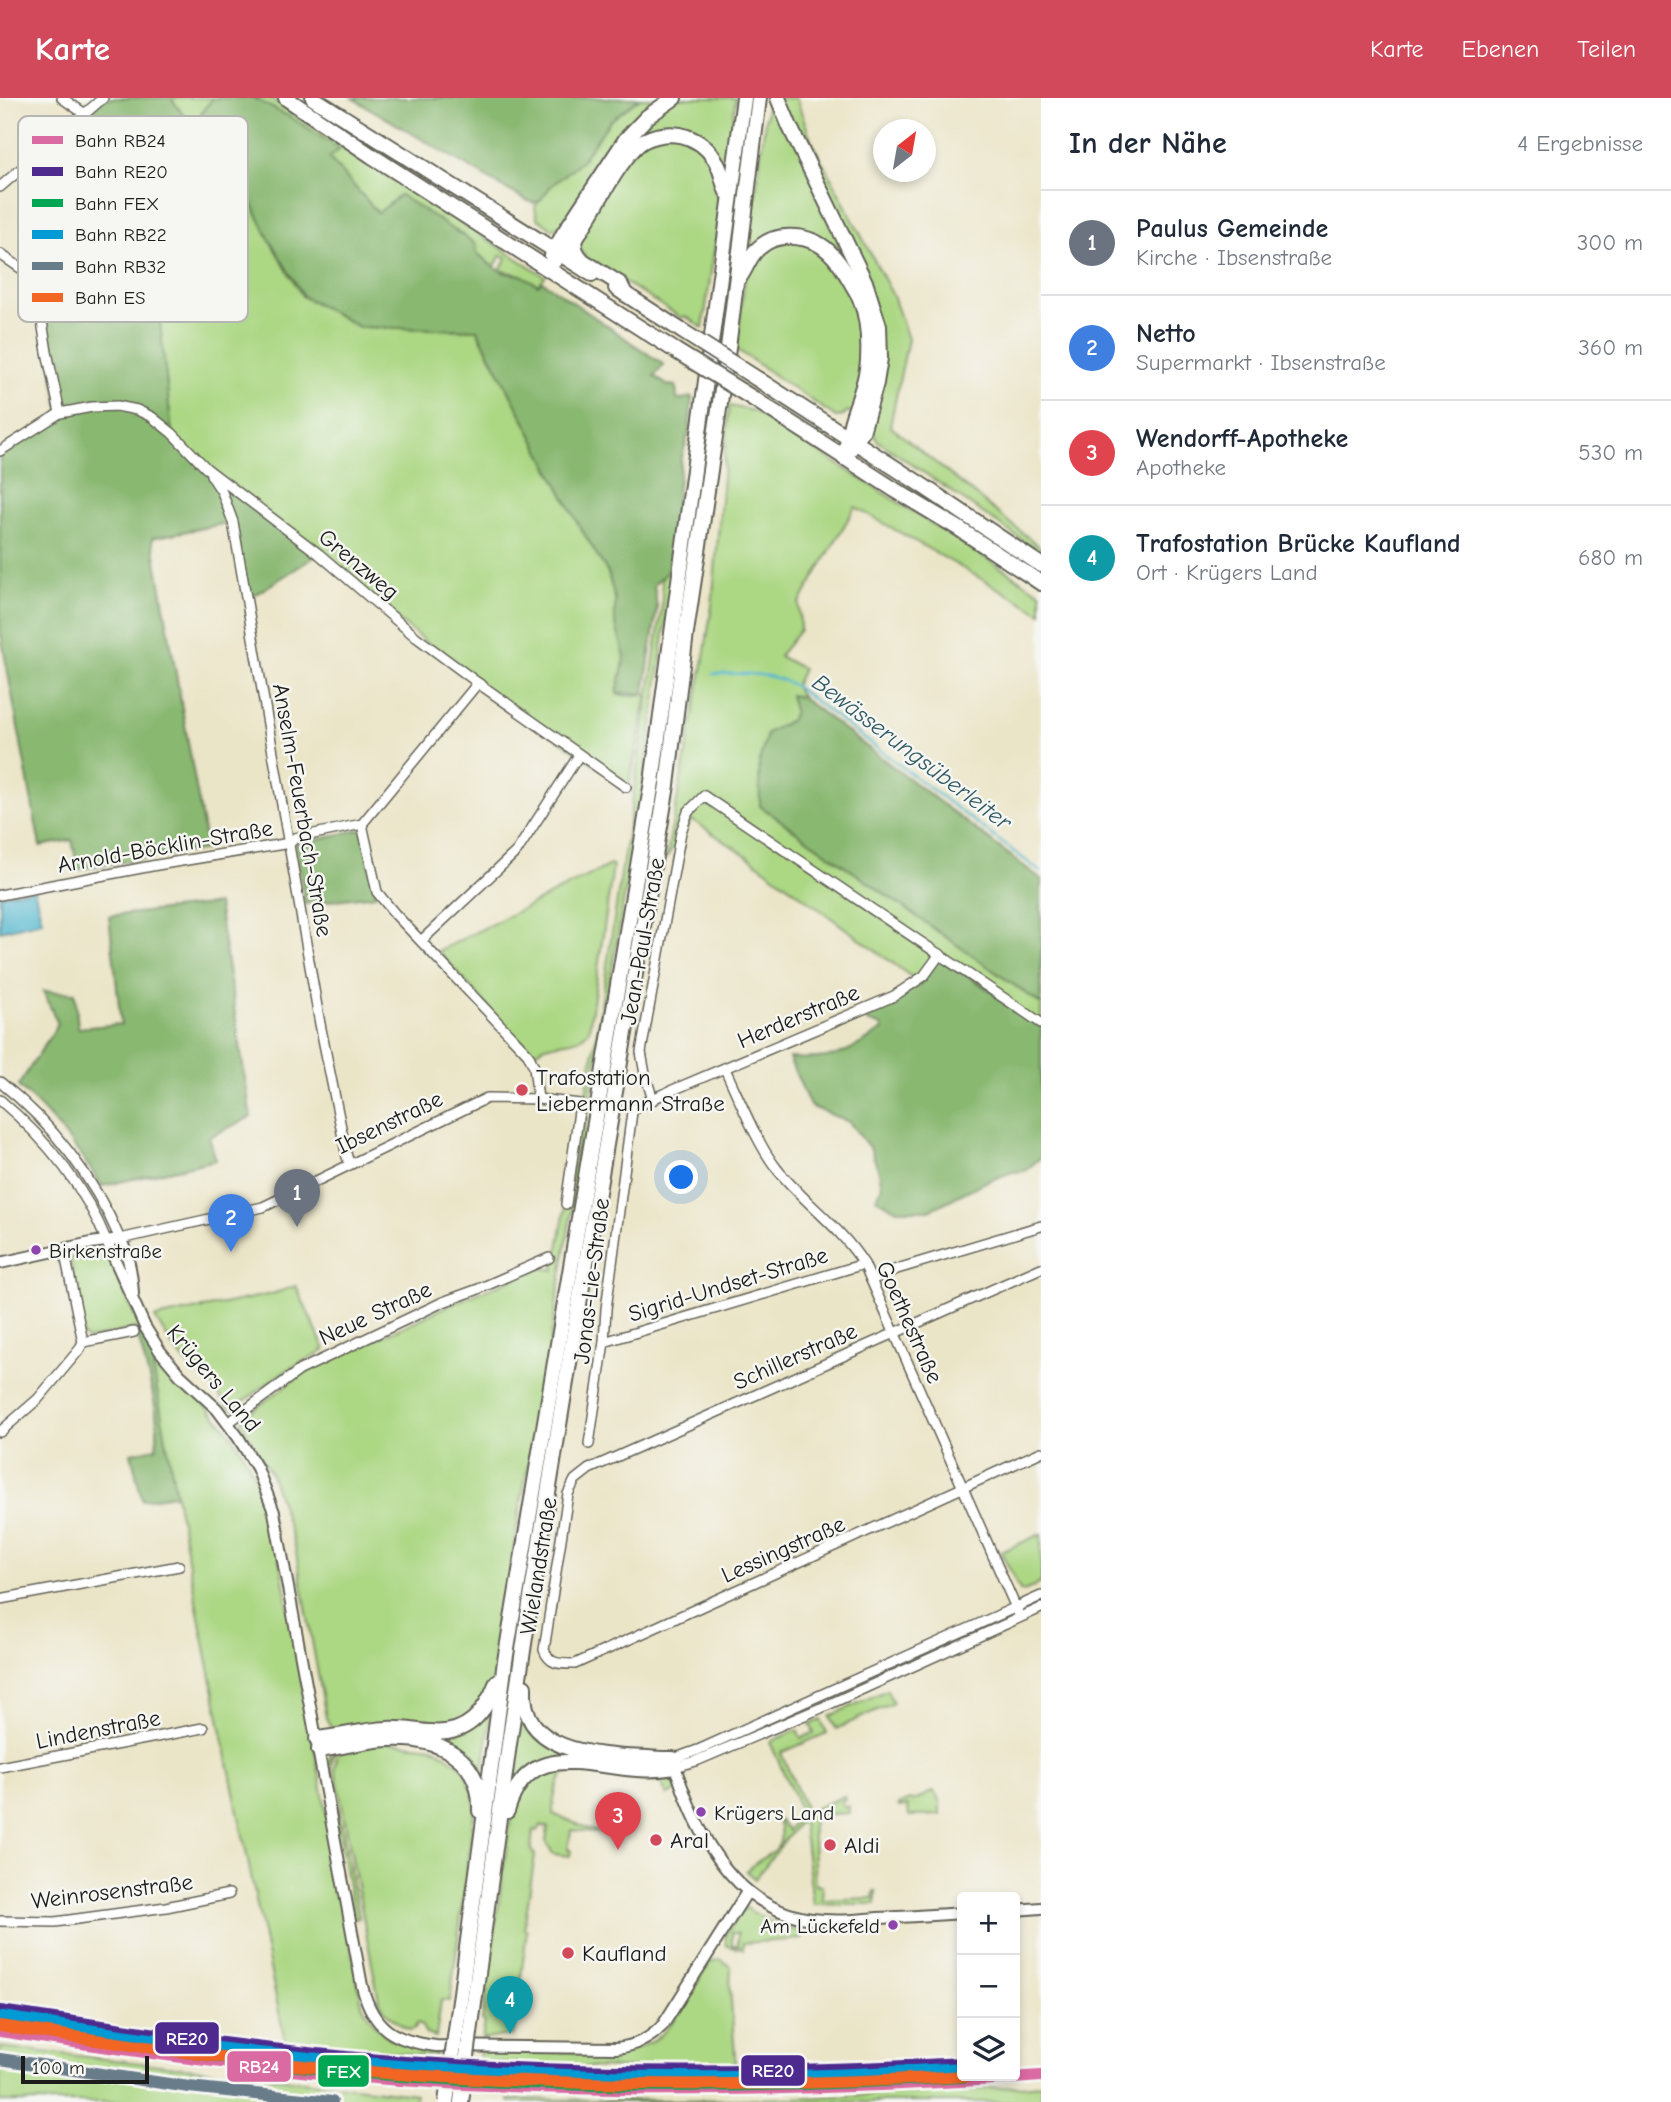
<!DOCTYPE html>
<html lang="de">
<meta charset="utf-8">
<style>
:root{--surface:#fff;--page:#f6f6f7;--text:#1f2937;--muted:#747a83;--line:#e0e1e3;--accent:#d1495b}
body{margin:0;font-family:"Comic Neue",sans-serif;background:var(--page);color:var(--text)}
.controls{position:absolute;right:21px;bottom:21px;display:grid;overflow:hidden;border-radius:7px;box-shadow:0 4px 10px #0003}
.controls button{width:63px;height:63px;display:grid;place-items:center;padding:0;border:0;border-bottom:2px solid var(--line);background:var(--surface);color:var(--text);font:35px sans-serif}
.compass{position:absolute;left:873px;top:21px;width:63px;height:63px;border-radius:50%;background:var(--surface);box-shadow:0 4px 10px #0003;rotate:31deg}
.scale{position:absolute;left:21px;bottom:18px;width:128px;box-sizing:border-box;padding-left:7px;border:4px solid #1c1c1c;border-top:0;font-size:19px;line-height:24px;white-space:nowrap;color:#1c1c1c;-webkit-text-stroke:5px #f6f6f2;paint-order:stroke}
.you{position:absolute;left:682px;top:1080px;width:24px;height:24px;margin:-18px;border:5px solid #fff;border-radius:50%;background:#1a73e8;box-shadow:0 0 0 10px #1a73e833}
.badge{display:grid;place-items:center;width:46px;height:46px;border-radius:50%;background:var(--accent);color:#fff;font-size:23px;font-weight:700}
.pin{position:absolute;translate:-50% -58px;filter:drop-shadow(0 2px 4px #0008)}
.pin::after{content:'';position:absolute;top:37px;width:24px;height:21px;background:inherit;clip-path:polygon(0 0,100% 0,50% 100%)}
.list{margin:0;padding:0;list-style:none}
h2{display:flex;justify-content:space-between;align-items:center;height:91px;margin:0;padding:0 28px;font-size:30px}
h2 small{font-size:23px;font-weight:400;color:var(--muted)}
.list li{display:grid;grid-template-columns:46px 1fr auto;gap:21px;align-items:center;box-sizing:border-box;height:105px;padding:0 28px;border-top:2px solid var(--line)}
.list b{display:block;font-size:26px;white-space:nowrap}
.list p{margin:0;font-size:23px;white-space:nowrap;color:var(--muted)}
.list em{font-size:23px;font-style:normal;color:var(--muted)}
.icon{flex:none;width:38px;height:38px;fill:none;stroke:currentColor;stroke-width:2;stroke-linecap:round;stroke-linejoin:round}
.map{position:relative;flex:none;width:1041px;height:2004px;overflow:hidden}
header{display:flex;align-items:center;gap:42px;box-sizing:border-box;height:98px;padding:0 35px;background:var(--accent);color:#fff}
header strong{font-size:33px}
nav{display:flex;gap:38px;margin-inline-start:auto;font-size:24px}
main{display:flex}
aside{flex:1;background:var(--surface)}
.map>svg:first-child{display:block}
</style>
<header>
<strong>Karte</strong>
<nav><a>Karte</a><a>Ebenen</a><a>Teilen</a></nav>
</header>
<main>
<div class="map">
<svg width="1041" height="2004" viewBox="0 0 1041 2004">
<rect width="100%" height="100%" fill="#f6f6f2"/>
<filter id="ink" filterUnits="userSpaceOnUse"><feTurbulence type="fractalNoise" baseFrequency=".0143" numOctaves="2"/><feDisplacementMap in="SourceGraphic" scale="14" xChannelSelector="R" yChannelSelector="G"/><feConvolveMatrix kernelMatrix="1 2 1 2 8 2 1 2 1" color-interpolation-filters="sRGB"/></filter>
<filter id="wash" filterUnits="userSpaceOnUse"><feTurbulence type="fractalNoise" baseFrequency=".00686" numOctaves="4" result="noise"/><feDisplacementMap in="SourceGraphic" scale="28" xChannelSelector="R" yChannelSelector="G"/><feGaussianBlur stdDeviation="1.57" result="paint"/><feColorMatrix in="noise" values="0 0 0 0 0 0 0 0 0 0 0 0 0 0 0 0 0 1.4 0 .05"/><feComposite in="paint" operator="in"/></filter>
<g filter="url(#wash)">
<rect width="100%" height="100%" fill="#ebe5c8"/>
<g fill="#acd783" stroke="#647a50" stroke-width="2">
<path d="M171 0H213L201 15 225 49 269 141 302 198 359 229 477 232 580 429 608 475 615 501V524L626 559 617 596 627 598 647 596 628 694 626 689 478 585 206 370 172 335 150 133 171 80 189 25Z"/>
<path d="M253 0H270L379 73 545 178 539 187 521 177 500 172 507 160 501 157 494 170 492 168 476 154 477 147 456 132 378 115 328 59 339 51 292 20Z"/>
<path d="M640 0H736L703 230 685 218 682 220 586 160 563 126 552 131 537 120 535 109 550 89 581 63 610 23Z"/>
<path d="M768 0H796L812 44 893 198 908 241 890 328 1041 450V455L878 343 872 334 871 324 848 313 842 318 836 319 736 251Z"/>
<path d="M729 308 754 313 1041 495V515L855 409 799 506 800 532 779 558 803 571 795 588 801 599 791 598 794 613 791 622 768 635 760 708 1041 906V927L939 856 921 886 750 760 692 722 666 761 703 566 712 508Z"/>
<path d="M668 473 672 475 650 643 543 1286 520 1410 492 1586 484 1607 451 1629 334 1635 326 1620 295 1449 271 1376 241 1324 244 1319 302 1276 454 1205 540 1170 554 1172 595 946 662 509V479Z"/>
<path d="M610 767 613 768 589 932C578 947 562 942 546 948 541 950 536 954 530 956L438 853Z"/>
<path d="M91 1155 108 1159 140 1229 88 1241 83 1238 70 1160Z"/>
<path d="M296 1188 325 1252 280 1276 234 1311 229 1310 211 1286 187 1265 174 1251 155 1220 272 1196Z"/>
<path d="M162 1264C185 1287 210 1309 230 1335 249 1361 260 1391 272 1422L362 1906C378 1940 399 1950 436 1952L435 1959 285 1943C239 1719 192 1495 153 1269Z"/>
<path d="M1041 1436V1485L1024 1493 1020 1492 1001 1454Z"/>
<path d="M887 1592 893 1605 836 1631 830 1618Z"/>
<path d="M522 1608 526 1622 588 1658H568L511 1690Z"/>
<path d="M492 1609 481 1685 463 1657 433 1638Z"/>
<path d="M821 1622 827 1635 781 1655 807 1714 844 1698 846 1701 841 1703 843 1709 849 1707V1715L812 1717 815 1787H822L823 1802 873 1800 874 1793H876V1806H813L803 1725 799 1724 755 1781 746 1773C763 1755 790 1755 778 1723L779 1722 788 1732 801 1714 770 1644 797 1632 801 1640 814 1635 810 1626Z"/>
<path d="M385 1644 434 1649 464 1670 470 1690 473 1692 475 1708 450 1903 441 1902 436 1939 426 1936 421 1926 417 1925 415 1930 410 1932C396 1925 386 1917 379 1903L335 1670 338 1653Z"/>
<path d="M334 1654 331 1668 359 1820 354 1821 327 1668 330 1658Z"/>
<path d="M555 1667 667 1677 679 1692 667 1697 661 1685 567 1674C555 1683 553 1701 553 1716L589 1731 614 1734 615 1736 571 1732 568 1752H571L570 1758 553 1756 546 1743 548 1729 540 1728 538 1733 533 1732 531 1752 535 1757 524 1831 527 1832 514 1936 513 1938H502L482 1942 485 1924 482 1923 513 1704 521 1689Z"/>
<path d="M934 1693 940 1705V1717L909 1718 908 1708 899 1709 898 1707 909 1702 913 1703Z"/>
<path d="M746 1810C764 1821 780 1829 801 1834L802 1841 743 1845V1851L736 1847H738V1835H732V1846L736 1850 727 1848 725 1838 741 1813Z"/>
<path d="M720 1861 731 1869 730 1890 736 1971 561 1969 478 1963 480 1954H623C634 1952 644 1949 654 1942 674 1930 697 1885 710 1864Z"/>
<path d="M0 1949 415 1996V2004H0Z"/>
<path d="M1041 1986V2004H508V2001C685 2003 865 2002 1041 1986Z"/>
</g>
<g fill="#89b871" stroke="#526a46" stroke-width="2">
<path d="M103 0H171L196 36 189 44 182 68 162 75 85 16Z"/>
<path d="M213 0H253L292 20 340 51 329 60 378 115 400 97 477 147 476 154 492 168 505 175 521 177 538 187 542 183 664 267 654 278 667 287 676 288 677 302 692 299 689 334 681 362 668 473 654 487 657 510 644 595 617 596 625 559 615 524V501L608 475 580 429 477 232 359 229 302 198V196L269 141 225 49 201 15Z"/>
<path d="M352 0H640L610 23 581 63 550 89 540 103 534 105 528 103 506 91Z"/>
<path d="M150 133 172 335 206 370 319 456 248 501 233 424 152 440 207 751 78 771 72 742 40 748 0 532V353L60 315 42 215 96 176Z"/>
<path d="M790 597 801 599 1041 781V906L760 708 759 665 767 635 791 622 794 613Z"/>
<path d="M362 731 376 797 305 806 295 746Z"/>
<path d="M218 806 251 1019 209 1039 216 1062 102 1088C78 1051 51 1017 18 988L58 926 43 893 75 895 78 930 121 926 109 818Z"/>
<path d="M939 858 1041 928V1059L1025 1073 1012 1074 983 1085 930 1112H897L876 1100 882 1088 879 1074 871 1052 849 1024 810 1008 789 960C834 963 845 956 883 932L882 928 867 923 865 919 921 886Z"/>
<path d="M143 1234 162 1264 153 1269 176 1397 142 1402 131 1355 156 1350C162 1315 146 1272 138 1238Z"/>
</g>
<path fill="#51b7cf" stroke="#366a76" stroke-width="2" d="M34 791 42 823 0 833V797Z"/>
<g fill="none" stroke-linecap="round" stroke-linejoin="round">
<path stroke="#51b7cf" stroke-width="2.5" d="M713 576C743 576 768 573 795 588L1041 774"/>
</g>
</g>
<g filter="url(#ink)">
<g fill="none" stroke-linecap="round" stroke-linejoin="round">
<defs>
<g id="minor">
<path d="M62 0 85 16"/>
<path d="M77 22 166 83"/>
<path d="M0 89 103 0"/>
<path d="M0 156 35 180 47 254 60 315"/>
<path d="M0 353 60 315 92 309 117 308 137 312 152 319 172 335 206 370 319 456 416 539 478 585 626 689"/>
<path d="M211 377 222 394 233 424 320 926 347 1059 350 1066"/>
<path d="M362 726 377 794 395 816 528 956 534 969 538 1001"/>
<path d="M0 797 157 767 290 745 295 740 362 726 478 585"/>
<path d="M421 843 517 753 579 657"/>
<path d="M725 971C739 1000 757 1046 777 1071 805 1106 839 1127 864 1166L1020 1519"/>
<path d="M0 984C52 1025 94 1080 120 1141L263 1109 487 1000 538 1001 580 1006 566 1106"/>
<path d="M0 1002C46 1041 84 1087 107 1144"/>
<path d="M653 1002 645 976 641 954 681 734 688 714 704 698 1041 925"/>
<path d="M1041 1170 589 1371 575 1382 568 1396 544 1552C550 1567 560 1566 575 1566L1041 1354"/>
<path d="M871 1182 897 1171 1041 1128"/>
<path d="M83 1244 134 1234"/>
<path d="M604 1244 864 1166"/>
<path d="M228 1325 300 1272 443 1204 476 1192 549 1160"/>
<path d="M0 1334 38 1301 79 1252 83 1244 64 1151"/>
<path d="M589 1346 604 1244 606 1211 632 1014 638 1008 661 997 894 898 924 878 940 856"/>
<path d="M0 1501 179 1468"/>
<path d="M673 1661 698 1652 1041 1498"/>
<path d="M0 1669 203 1630"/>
<path d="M675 1669 696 1663 821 1610 1041 1510"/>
<path d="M0 1823 55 1824 166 1809 229 1796"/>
</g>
<g id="tertiary">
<path d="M107 1144 145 1229 160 1253 180 1277 217 1311 238 1339 257 1370 274 1414 362 1888C373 1931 394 1943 436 1948L616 1950C636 1948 650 1941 663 1927L747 1794"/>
<path d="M0 1165 91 1145 120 1141C129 1156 132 1178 133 1196"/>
<path d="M673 1662C694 1731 732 1811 812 1821 834 1824 855 1822 877 1820 905 1819 934 1817 962 1815"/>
<path d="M1015 1812 1041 1810"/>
</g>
<g id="primary">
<path d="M286 0 372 58 676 253"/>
<path d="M313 0 592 176"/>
<path d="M616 190 682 233"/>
<path d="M759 282 920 386 1041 467"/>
<path d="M754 301 895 392 958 430 1041 485"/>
</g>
<g id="trunk">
<path d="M778 0 790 29 865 184 879 228 880 260 876 285 862 334 844 360"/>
<path d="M577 138 574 149 578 157 583 163 620 186 625 196"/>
<path d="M552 158 564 135 626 41 647 19 674 0"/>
<path d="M547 170C558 159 570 148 579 135 594 113 623 54 643 43 655 37 667 35 680 37 694 40 706 48 714 60 722 71 722 83 727 94"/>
<path d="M739 180C747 170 749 157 760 149 770 140 783 138 795 139 824 141 838 161 851 184 854 190 859 196 861 203 868 221 869 243 868 262 867 282 859 300 853 319 849 331 848 344 845 356"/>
<path d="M524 1589C520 1662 611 1657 661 1661H673"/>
<path d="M317 1641C340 1639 364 1632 387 1631 402 1630 416 1633 430 1634 467 1638 485 1615 497 1584"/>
<path d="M319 1652C342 1649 365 1642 388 1641 437 1638 482 1659 480 1713"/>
<path d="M507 1713C528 1642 583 1668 637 1671 650 1672 663 1671 675 1669"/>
<path d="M458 1918 505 1563 652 684 744 0"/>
<path d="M472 1920 509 1646 528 1519 570 1259 667 687 686 535 728 250 759 0"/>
</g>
</defs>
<use href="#minor" stroke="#646258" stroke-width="12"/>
<use href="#tertiary" stroke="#646258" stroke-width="14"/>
<use href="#primary" stroke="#646258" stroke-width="18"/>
<use href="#trunk" stroke="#646258" stroke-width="18"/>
<use href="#minor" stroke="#fff" stroke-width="9"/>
<use href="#tertiary" stroke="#fff" stroke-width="10"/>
<use href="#primary" stroke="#fff" stroke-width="14"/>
<use href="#trunk" stroke="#fff" stroke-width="14"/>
<defs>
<g id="primary-bridge">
<path d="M682 233 759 282"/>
<path d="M676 253 754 301"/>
</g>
<g id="trunk-bridge">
<path d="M446 2004 458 1918"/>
<path d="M461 2004 472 1920"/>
</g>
</defs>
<use href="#primary-bridge" stroke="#646258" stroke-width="18" stroke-linecap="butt"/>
<use href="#trunk-bridge" stroke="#646258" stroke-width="18" stroke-linecap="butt"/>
<use href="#primary-bridge" stroke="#fff" stroke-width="14"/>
<use href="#trunk-bridge" stroke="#fff" stroke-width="14"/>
<defs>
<path id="rail-1" d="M0 1933C133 1953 266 1972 400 1982 614 1997 827 1993 1041 1978"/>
<path id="rail-2" d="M0 1913C135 1933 269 1954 405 1964 591 1977 776 1976 962 1965"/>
<path id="rail-3" d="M0 1927C134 1947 268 1968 403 1978 590 1992 776 1990 963 1979"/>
<path id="rail-4" d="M2 1919C91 1932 180 1947 270 1956 499 1981 732 1986 962 1970"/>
<path id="rail-5" d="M0 1961 189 1989 332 2004"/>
<path id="rail-6" d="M0 1928C115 1945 230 1962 346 1972 553 1990 760 1990 968 1978"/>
</defs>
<use href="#rail-1" stroke="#f6f6f2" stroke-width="18"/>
<use href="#rail-2" stroke="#f6f6f2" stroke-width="18"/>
<use href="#rail-3" stroke="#f6f6f2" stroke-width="18"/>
<use href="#rail-4" stroke="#f6f6f2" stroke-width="18"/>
<use href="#rail-5" stroke="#f6f6f2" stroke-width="18"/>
<use href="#rail-6" stroke="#f6f6f2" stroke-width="18"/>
<use href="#rail-1" stroke="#da6ba2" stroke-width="12"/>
<use href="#rail-2" stroke="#4e2a8e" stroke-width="12"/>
<use href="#rail-3" stroke="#00a651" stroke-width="12"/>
<use href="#rail-4" stroke="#009bd5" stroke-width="12"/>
<use href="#rail-5" stroke="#697c8a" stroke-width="12"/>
<use href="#rail-6" stroke="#f26522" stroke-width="12"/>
</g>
</g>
<g fill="#d1495b" stroke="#f6f6f2" stroke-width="2.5">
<circle cx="522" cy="992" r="7"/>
<circle cx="656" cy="1742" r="7"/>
<circle cx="830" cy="1747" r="7"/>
<circle cx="568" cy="1855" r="7"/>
</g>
<g fill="#8e44ad" stroke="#f6f6f2" stroke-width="2.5">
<circle cx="36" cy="1152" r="6"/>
<circle cx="701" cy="1714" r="6"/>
<circle cx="893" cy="1827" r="6"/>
</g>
<g text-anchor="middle" stroke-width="5" stroke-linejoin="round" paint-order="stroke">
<g font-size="21" fill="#1c1c1c" stroke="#f6f6f2" text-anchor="start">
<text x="49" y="1160">Birkenstraße</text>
<text x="714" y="1722">Krügers Land</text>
<text x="880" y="1835" text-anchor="end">Am Lückefeld</text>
</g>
<g font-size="23" fill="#1c1c1c" stroke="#f6f6f2">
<text transform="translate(359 466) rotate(40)" y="8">Grenzweg</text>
<text transform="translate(303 712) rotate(80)" y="8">Anselm-Feuerbach-Straße</text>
<text transform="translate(165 748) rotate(-10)" y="8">Arnold-Böcklin-Straße</text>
<text transform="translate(642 843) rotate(-80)" y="8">Jean-Paul-Straße</text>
<text transform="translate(798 918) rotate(-23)" y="8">Herderstraße</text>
<text transform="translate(389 1024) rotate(-26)" y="8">Ibsenstraße</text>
<text transform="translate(591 1183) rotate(-83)" y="8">Jonas-Lie-Straße</text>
<text transform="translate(728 1186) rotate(-17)" y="8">Sigrid-Undset-Straße</text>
<text transform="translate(375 1215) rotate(-25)" y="8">Neue Straße</text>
<text transform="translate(910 1224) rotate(66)" y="8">Goethestraße</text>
<text transform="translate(795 1258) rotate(-24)" y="8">Schillerstraße</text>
<text transform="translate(214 1280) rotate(50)" y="8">Krügers Land</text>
<text transform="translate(783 1451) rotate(-24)" y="8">Lessingstraße</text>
<text transform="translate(538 1468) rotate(-81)" y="8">Wielandstraße</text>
<text transform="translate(98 1631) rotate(-11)" y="8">Lindenstraße</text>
<text transform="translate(112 1793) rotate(-7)" y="8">Weinrosenstraße</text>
</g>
<g font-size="23" fill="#1c1c1c" stroke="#f6f6f2" text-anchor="start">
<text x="536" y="987">Trafostation<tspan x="536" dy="26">Liebermann Straße</tspan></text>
<text x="670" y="1750">Aral</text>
<text x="844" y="1755">Aldi</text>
<text x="582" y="1863">Kaufland</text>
</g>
<g font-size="24" font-style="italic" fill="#315a64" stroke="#f6f6f2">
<text transform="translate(912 654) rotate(37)" y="8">Bewässerungsüberleiter</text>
</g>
</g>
<rect x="18" y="18" width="230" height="206" rx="10" fill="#f6f6f2" stroke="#b5b5b2" stroke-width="2"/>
<rect x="32" y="38" width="31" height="8" fill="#da6ba2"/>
<rect x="32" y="69" width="31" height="9" fill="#4e2a8e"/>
<rect x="32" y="101" width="31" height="8" fill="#00a651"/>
<rect x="32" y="132" width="31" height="9" fill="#009bd5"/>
<rect x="32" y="164" width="31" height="8" fill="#697c8a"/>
<rect x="32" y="195" width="31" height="9" fill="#f26522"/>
<g font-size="19" fill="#1c1c1c">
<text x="75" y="49">Bahn RB24</text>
<text x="75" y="80">Bahn RE20</text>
<text x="75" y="112">Bahn FEX</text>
<text x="75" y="143">Bahn RB22</text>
<text x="75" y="175">Bahn RB32</text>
<text x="75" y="206">Bahn ES</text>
</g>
<g stroke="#f6f6f2" stroke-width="2.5">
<rect x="154" y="1923" width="66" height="34" rx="7" fill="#4e2a8e"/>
<rect x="226" y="1952" width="66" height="33" rx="7" fill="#da6ba2"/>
<rect x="740" y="1956" width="66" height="33" rx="7" fill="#4e2a8e"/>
<rect x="317" y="1956" width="53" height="34" rx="7" fill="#00a651"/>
</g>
<g font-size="19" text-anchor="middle" font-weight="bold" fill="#fff">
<text x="187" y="1947">RE20</text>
<text x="259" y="1975">RB24</text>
<text x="773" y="1979">RE20</text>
<text x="344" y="1980">FEX</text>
</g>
</svg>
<div class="controls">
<button>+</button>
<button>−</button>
<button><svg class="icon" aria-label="layers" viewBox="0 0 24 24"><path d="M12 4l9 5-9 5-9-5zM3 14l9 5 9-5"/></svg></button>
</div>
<svg class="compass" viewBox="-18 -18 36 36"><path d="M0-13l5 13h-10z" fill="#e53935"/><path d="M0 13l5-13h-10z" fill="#747a83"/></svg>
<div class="scale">100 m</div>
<div class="you"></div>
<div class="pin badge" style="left:297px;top:1129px;background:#6b7280">1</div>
<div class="pin badge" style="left:231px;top:1154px;background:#3f7fe0">2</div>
<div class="pin badge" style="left:618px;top:1752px;background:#e0444e">3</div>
<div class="pin badge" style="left:510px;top:1936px;background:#0f9aa8">4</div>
</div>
<aside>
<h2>In der Nähe<small>4 Ergebnisse</small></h2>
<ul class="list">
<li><span class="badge" style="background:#6b7280">1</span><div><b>Paulus Gemeinde</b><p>Kirche · Ibsenstraße</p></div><em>300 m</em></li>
<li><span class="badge" style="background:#3f7fe0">2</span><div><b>Netto</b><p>Supermarkt · Ibsenstraße</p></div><em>360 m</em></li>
<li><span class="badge" style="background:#e0444e">3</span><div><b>Wendorff-Apotheke</b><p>Apotheke</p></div><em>530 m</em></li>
<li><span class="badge" style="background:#0f9aa8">4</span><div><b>Trafostation Brücke Kaufland</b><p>Ort · Krügers Land</p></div><em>680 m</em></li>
</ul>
</aside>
</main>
